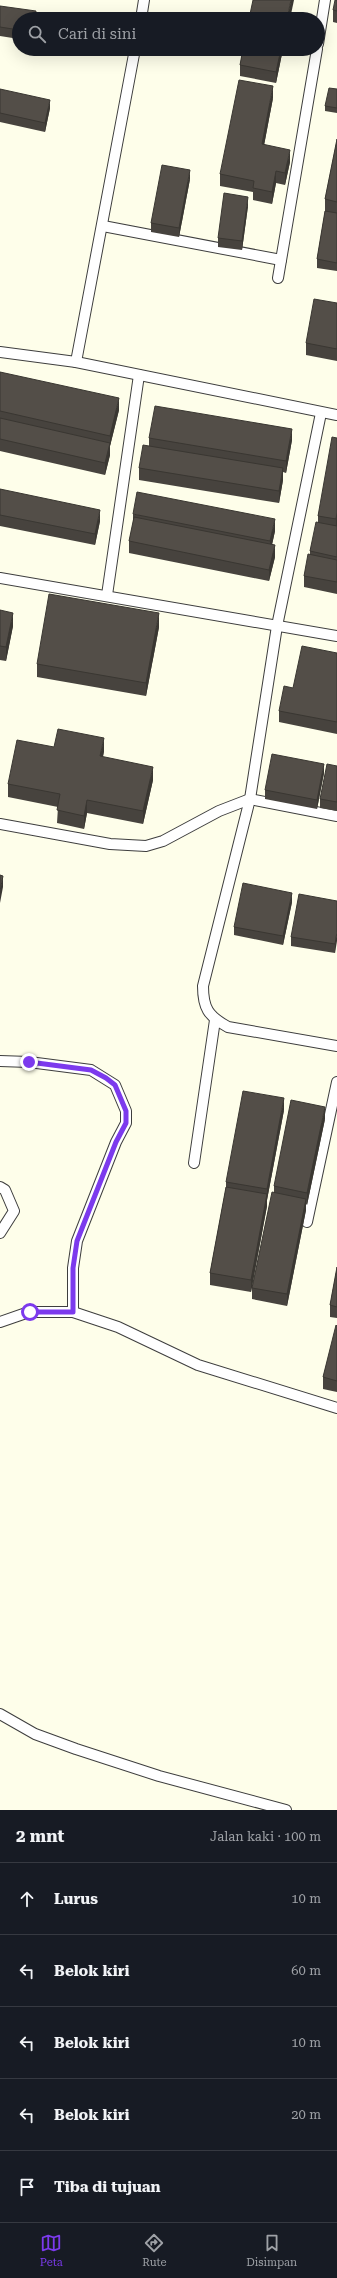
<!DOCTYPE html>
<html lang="id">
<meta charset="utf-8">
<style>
:root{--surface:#171b24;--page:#242831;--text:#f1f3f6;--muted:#9ea1a6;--line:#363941;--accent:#7c3aed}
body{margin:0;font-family:"Roboto Serif",serif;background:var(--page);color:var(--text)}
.stop{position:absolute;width:12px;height:12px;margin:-9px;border:3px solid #7c3aed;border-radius:50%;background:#fff}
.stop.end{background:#7c3aed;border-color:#fff;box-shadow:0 1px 4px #0008}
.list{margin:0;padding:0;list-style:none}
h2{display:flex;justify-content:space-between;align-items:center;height:52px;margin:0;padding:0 16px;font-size:17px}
h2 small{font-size:13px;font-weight:400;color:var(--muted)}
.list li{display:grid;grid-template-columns:26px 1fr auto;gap:12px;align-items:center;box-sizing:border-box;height:72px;padding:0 16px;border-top:1px solid var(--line)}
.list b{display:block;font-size:15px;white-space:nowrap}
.list em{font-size:13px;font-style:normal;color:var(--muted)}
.icon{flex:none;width:22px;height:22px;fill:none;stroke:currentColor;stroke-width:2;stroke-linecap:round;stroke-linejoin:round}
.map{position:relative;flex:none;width:337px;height:1810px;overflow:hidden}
.search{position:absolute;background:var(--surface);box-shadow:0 4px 16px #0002;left:12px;right:12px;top:12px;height:44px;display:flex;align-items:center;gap:10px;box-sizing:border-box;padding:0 14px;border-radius:22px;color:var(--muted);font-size:15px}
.sheet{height:412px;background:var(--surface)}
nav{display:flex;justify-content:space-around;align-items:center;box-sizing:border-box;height:56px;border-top:1px solid var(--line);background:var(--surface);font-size:11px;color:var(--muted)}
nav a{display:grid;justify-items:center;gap:2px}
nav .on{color:var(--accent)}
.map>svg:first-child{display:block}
</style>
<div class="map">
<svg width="337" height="1810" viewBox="0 0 337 1810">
<rect width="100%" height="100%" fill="#fefeea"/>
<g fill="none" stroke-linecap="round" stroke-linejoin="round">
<defs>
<g id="service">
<path d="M141 19 144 0"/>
<path d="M318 44 325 0"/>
<path d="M103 226 281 260"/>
<path d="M278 278 317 49"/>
<path d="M0 352 76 362 337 415"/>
<path d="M76 362 135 49"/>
<path d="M321 413 277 626 250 799 203 986C203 1008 208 1016 228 1027L337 1046"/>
<path d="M0 578 337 636"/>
<path d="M107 595 139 375"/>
<path d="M0 824 110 844 146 846 163 841 219 811 250 799 337 816"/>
<path d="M0 1061 29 1062 91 1070 115 1085 126 1111V1123L116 1142 77 1241 73 1268V1312"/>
<path d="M194 1163 215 1020"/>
<path d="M0 1187 5 1190 14 1211 0 1233"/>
<path d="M307 1222 337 1082"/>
<path d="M0 1322 29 1312H73L118 1327 198 1365 337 1408"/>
<path d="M0 1714 35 1734 76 1749 159 1776 286 1810"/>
</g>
</defs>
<use href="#service" stroke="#3e3e3e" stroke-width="12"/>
<use href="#service" stroke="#fff" stroke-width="10"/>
</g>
<g fill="#47433e">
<path d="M337 0V23L333 22V10Z"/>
<path d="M0 6 36 19H19V39L0 36Z"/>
<path d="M243 49H283L276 83 240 76V65Z"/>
<path d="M0 89 50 108 45 132 0 122Z"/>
<path d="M337 89V113L325 111V106Z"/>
<path d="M273 98 264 145 290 162 285 185 276 183 272 204 253 200V192L220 186V174Z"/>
<path d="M337 139V271L317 268V259L325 211V199Z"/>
<path d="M190 179 179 237 151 232V223Z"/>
<path d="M248 206 242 250 218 247V238Z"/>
<path d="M337 303V361L306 355V343Z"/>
<path d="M0 372 119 410 110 446V455L105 475 0 451Z"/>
<path d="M149 438 292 440 286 473 283 472V480L279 503 139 480V468L149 446Z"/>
<path d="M337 438V594L304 587V576L310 554V551L318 522V516Z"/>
<path d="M0 489 100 521 95 545 0 526Z"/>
<path d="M133 514 275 531 272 545 275 557 269 581 129 553V541L133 524Z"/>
<path d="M0 610 13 626 6 661 0 660Z"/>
<path d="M159 627 146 696 37 677V664Z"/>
<path d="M337 653V734L279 722V711L293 688Z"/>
<path d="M54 747 104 751 103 757 153 780 143 824 87 813 84 829 57 823 58 807 8 797V784Z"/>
<path d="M337 766V811L320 808V799Z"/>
<path d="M324 773 317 809 265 799V790Z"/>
<path d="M337 901 335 953 291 946V937Z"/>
<path d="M292 902 283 945 234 935V927Z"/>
<path d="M284 1110 267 1200V1206L251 1292 210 1285V1273L226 1187V1182Z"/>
<path d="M325 1119 307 1205 306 1204V1210L287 1306 252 1299V1288L274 1192V1186Z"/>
<path d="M337 1267V1318L330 1317V1305Z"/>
<path d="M337 1326V1392L323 1389V1377Z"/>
</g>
<g fill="#3a3732">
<path d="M291 0H294L290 19H287Z"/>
<path d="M281 49H283L276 83V72Z"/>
<path d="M273 86V98L262 156V144Z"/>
<path d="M50 100V108L45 132V123Z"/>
<path d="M290 150V162L285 185V173Z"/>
<path d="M190 170V179L179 237V228Z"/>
<path d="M276 171V183L272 204V192Z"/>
<path d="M248 197V206L242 250V241Z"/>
<path d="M119 398V410L110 446V455L105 475V463L110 445V436Z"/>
<path d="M292 429V440L286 473V461Z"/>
<path d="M283 468V480L279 503V491Z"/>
<path d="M100 510V521L95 545V534Z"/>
<path d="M337 513V525L336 531V519Z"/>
<path d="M275 519V531L270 553V541Z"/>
<path d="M275 545V557L269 581V570Z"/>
<path d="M13 613V626L6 661V647Z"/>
<path d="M159 613V627L146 696V683Z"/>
<path d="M104 738V751L100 770V756Z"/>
<path d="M324 764V773L317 809V800Z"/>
<path d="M153 767V780L143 824V811Z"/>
<path d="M87 800V813L84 829V816Z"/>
<path d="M3 876V887L0 903V891Z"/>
<path d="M292 893V902L283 945V936Z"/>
<path d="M337 932V941L335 953V944Z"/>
<path d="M284 1098V1110L267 1200V1189Z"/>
<path d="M325 1107V1119L307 1205V1193Z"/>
<path d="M267 1194V1206L251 1292V1280Z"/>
<path d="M306 1199V1210L287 1306V1294Z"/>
</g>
<g fill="#534e48" stroke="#3a3732">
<path d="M253 0H291L287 19H249Z"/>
<path d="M335 0H337V11L333 10Z"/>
<path d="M0 6 36 11 35 19H19V30L0 27Z"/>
<path d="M243 49H281L276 72 240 65Z"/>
<path d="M239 80 273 86 262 144 290 150 285 173 276 171 272 192 253 188 254 181 220 174Z"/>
<path d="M329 88 337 89V108L325 106Z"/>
<path d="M0 89 50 100 45 123 0 113Z"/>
<path d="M337 139V202L325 199Z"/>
<path d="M162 165 190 170 179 228 151 223Z"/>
<path d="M224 193 248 197 242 241 218 238Z"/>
<path d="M325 211 337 213V263L317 259Z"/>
<path d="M314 299 337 303V349L306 343Z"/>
<path d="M0 372 119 398 110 436 0 411Z"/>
<path d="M155 406 292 429 286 461 149 438Z"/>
<path d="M0 418 110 443 105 463 0 439Z"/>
<path d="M332 437 337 438V513L336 519 318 516Z"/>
<path d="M143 445 283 468 279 491 139 468Z"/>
<path d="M0 489 100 510 95 534 0 515Z"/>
<path d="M137 492 275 519 270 541 133 514Z"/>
<path d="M134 517 275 545 269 570 129 541Z"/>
<path d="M316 522 337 526V557L310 551Z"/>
<path d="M308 554 337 560V582L304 576Z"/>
<path d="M49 594 159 613 146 683 37 664Z"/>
<path d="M0 610 13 613 6 647 0 646Z"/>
<path d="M302 646 337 653V722L279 711 284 686 293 688Z"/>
<path d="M58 729 104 738 100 756 153 767 143 811 87 800 84 816 57 810 60 794 8 784 17 740 54 747Z"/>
<path d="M272 754 324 764 317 800 265 790Z"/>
<path d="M327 764 337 766V802L320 799Z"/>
<path d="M0 875 3 876 0 891Z"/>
<path d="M243 883 292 893 283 936 234 927Z"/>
<path d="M299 894 337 901V932L335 944 291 937Z"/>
<path d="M243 1091 284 1098 267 1189 226 1182Z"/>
<path d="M291 1100 325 1107 307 1193 274 1186Z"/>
<path d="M226 1187 267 1194 251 1280 210 1273Z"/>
<path d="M272 1192 306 1199 287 1294 252 1288Z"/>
<path d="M337 1267V1307L330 1305Z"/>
<path d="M336 1325 337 1326V1381L323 1377Z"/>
</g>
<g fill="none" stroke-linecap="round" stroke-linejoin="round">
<path stroke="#7c3aed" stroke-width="5" d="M29 1062 91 1070 106 1078 115 1085 126 1111V1123L116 1142 77 1241 73 1268V1312H30"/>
</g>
</svg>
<div class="stop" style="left:30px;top:1312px"></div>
<div class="stop end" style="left:29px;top:1062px"></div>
<div class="search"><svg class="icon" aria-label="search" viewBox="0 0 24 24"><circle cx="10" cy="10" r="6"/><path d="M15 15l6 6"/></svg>Cari di sini</div>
</div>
<section class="sheet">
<h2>2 mnt<small>Jalan kaki · 100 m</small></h2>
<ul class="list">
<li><svg class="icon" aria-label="ahead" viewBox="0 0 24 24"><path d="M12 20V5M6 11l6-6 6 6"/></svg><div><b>Lurus</b></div><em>10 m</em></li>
<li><svg class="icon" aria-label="left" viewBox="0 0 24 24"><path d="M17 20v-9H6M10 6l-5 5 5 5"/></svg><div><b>Belok kiri</b></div><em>60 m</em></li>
<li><svg class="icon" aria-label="left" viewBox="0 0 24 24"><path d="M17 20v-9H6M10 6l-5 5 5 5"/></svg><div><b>Belok kiri</b></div><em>10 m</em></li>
<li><svg class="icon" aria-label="left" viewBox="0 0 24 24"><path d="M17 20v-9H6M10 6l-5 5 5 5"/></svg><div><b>Belok kiri</b></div><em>20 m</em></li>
<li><svg class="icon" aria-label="arrive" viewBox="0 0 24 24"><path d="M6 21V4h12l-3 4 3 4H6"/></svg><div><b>Tiba di tujuan</b></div></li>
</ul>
</section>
<nav>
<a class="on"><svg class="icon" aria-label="map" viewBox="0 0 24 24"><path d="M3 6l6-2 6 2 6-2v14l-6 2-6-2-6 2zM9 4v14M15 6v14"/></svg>Peta</a>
<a><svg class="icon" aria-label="directions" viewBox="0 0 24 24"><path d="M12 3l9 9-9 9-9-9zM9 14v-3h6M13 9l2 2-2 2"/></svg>Rute</a>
<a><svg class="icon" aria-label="saved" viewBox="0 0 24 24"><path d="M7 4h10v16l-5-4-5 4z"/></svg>Disimpan</a>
</nav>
